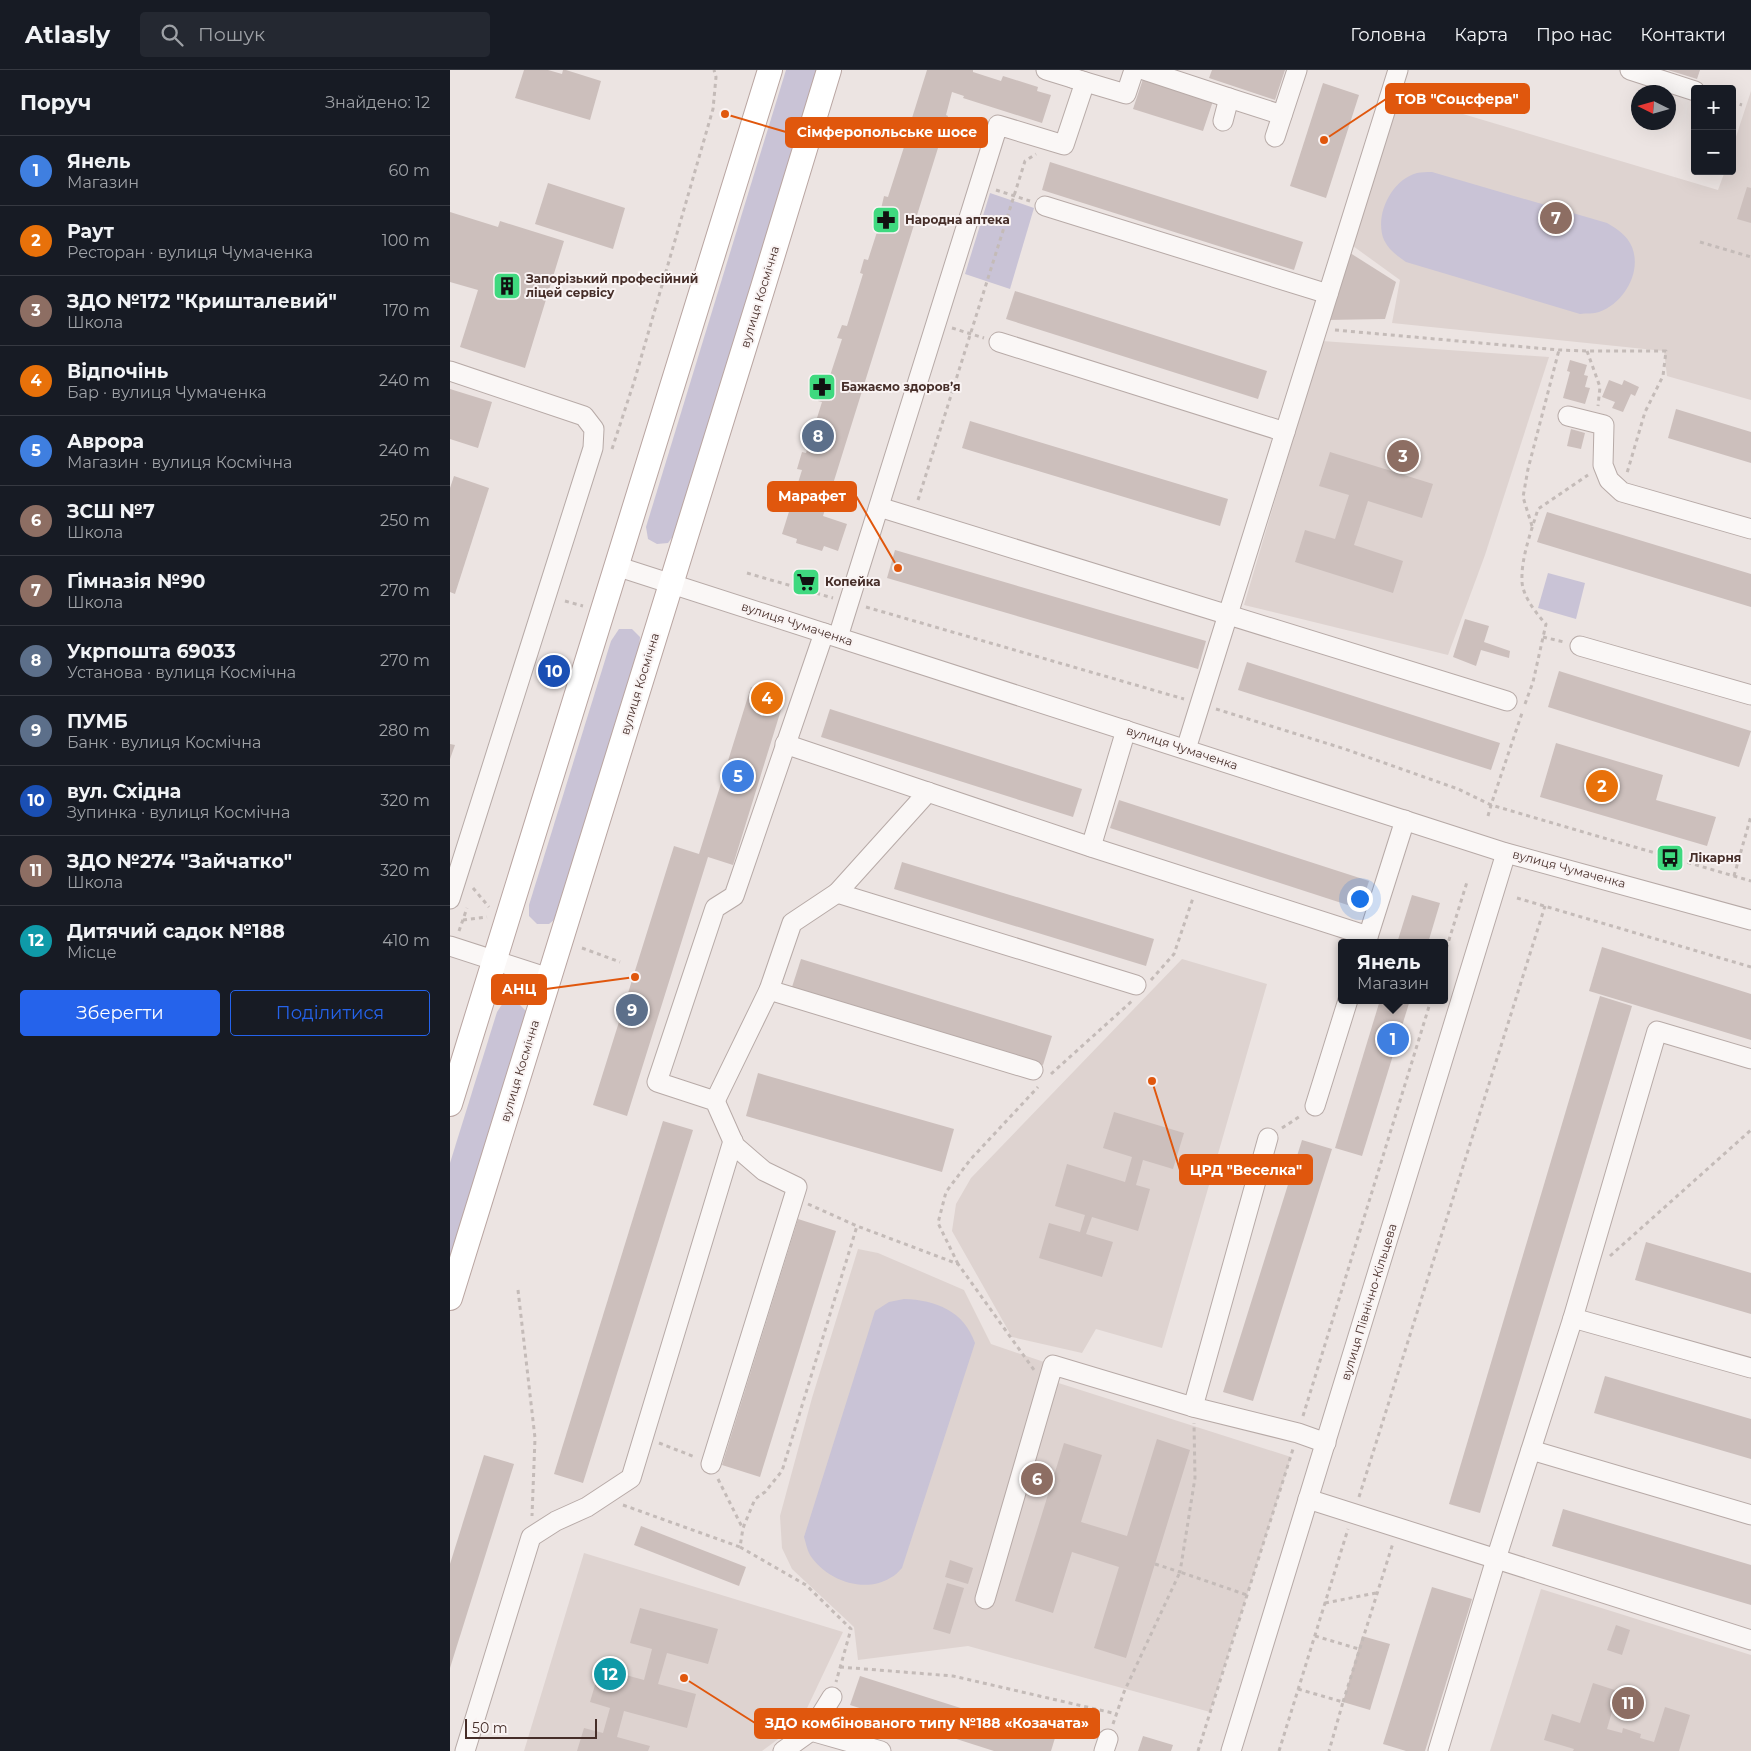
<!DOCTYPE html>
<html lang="uk">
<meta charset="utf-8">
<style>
:root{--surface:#171b24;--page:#242831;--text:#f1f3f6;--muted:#9ea1a6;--line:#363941;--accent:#2563eb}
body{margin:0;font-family:Montserrat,sans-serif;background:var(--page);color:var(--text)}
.controls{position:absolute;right:15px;top:15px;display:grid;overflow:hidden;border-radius:5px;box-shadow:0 5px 20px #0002}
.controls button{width:45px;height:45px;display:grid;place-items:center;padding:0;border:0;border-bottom:1px solid var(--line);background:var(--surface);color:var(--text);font:25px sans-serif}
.compass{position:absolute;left:1181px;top:15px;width:45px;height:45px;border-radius:50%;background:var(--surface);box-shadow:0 5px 20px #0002;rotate:275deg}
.scale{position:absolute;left:15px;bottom:12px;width:132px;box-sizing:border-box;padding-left:5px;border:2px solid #462e29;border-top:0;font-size:14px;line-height:18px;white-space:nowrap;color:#462e29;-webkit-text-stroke:4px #f9f3f3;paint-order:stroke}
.you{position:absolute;left:909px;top:828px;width:18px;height:18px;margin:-12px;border:4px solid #fff;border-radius:50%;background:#1a73e8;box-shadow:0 0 0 8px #1a73e833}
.badge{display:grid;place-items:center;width:32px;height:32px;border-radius:50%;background:var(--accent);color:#fff;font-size:16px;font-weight:700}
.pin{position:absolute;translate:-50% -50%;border:2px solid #fff;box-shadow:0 1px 5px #0006}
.popup{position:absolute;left:888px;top:869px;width:110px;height:65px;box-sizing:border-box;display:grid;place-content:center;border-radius:5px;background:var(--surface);filter:drop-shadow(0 1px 4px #0005);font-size:16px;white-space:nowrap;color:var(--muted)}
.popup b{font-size:19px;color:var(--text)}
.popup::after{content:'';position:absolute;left:50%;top:100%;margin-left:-10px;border:10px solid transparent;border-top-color:var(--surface)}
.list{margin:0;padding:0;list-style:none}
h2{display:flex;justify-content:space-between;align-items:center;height:65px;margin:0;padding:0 20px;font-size:21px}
h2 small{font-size:16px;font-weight:400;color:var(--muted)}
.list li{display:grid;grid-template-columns:32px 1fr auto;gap:15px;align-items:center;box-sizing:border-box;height:70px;padding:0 20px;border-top:1px solid var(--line)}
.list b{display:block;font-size:19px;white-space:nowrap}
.list p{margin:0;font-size:16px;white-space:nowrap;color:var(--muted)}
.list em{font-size:16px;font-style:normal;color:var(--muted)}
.actions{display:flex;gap:10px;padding:15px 20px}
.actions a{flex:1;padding:11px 0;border:1px solid var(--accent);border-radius:5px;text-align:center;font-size:18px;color:var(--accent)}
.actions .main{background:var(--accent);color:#fff}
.icon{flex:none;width:28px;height:28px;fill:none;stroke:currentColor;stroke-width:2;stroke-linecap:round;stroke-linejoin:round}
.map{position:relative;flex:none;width:1301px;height:1681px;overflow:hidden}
header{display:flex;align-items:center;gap:30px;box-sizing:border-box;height:70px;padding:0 25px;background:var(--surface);border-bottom:1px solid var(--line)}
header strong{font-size:24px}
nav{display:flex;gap:28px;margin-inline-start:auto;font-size:18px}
.search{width:350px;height:45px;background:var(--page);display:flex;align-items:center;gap:12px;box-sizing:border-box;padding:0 18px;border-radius:5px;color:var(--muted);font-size:19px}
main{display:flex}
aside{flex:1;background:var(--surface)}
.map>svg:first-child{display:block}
</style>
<header>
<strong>Atlasly</strong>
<div class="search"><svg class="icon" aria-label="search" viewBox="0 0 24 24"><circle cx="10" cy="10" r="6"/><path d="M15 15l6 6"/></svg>Пошук</div>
<nav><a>Головна</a><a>Карта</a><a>Про нас</a><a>Контакти</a></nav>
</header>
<main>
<aside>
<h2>Поруч<small>Знайдено: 12</small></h2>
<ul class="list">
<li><span class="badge" style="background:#3f7fe0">1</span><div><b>Янель</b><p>Магазин</p></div><em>60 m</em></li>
<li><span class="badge" style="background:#e8710a">2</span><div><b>Раут</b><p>Ресторан · вулиця Чумаченка</p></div><em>100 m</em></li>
<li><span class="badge" style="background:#8d6e63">3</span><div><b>ЗДО №172 &quot;Кришталевий&quot;</b><p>Школа</p></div><em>170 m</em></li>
<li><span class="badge" style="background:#e8710a">4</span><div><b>Відпочінь</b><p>Бар · вулиця Чумаченка</p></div><em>240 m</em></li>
<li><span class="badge" style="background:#3f7fe0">5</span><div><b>Аврора</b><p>Магазин · вулиця Космічна</p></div><em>240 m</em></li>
<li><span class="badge" style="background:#8d6e63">6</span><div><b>ЗСШ №7</b><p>Школа</p></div><em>250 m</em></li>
<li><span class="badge" style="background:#8d6e63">7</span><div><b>Гімназія №90</b><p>Школа</p></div><em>270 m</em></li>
<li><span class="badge" style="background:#5c6f8a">8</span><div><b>Укрпошта 69033</b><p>Установа · вулиця Космічна</p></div><em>270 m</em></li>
<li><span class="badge" style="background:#5c6f8a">9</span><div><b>ПУМБ</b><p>Банк · вулиця Космічна</p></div><em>280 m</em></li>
<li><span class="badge" style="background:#1a4fb4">10</span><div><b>вул. Східна</b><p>Зупинка · вулиця Космічна</p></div><em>320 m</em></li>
<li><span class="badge" style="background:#8d6e63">11</span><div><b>ЗДО №274 &quot;Зайчатко&quot;</b><p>Школа</p></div><em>320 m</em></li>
<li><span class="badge" style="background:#0f9aa8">12</span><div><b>Дитячий садок №188</b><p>Місце</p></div><em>410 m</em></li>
</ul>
<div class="actions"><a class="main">Зберегти</a><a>Поділитися</a></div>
</aside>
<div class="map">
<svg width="1301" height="1681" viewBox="0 0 1301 1681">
<rect width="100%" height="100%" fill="#ece4e2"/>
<g fill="#ded3d0">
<path d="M1301 21V330L1217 306 1214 281 942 253 950 210 903 176 949 25 1268 120 1275 101H1282V79Z"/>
<path d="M872 271 1099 287 1035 485 998 585 794 535Z"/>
<path d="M732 889 817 914 712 1278 646 1259 632 1283 562 1267 502 1161 506 1134 521 1108Z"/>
<path d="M408 1179 428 1183 514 1220 541 1274 603 1295 599 1310 841 1387 760 1642 518 1576 408 1590 404 1557 342 1499 332 1478 330 1446 362 1328Z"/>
<path d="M134 1483 393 1562 350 1653 312 1681H74Z"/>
<path d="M1091 1519 1301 1585V1681H1040Z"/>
</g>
<g fill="#c9c3d6">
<path d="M336 0H368L224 465 218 473 207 474 198 469 196 457Z"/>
<path d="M982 102 1157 153C1167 159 1177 165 1182 177 1192 202 1174 233 1149 242 1144 244 1136 243 1130 244L956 192C947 186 939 180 934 170 924 146 941 110 967 103 971 102 977 102 982 102Z"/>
<path d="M540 123 584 138 560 219 515 204Z"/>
<path d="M1098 503 1135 513 1126 549 1088 538Z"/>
<path d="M169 559H182L190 567 189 580 109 846 99 854H87L79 846V835L161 571Z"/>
<path d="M55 930 67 932 77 942 0 1198V1093L47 942Z"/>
<path d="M454 1229C486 1230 514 1241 525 1273L452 1498C449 1501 445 1506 440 1508 414 1524 376 1510 360 1485 357 1480 356 1473 354 1467L425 1241 439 1232Z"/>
</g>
<g fill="#ccbfbc">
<path d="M74 0H98L112 4 113 0H116L151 11 140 50 65 28Z"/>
<path d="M477 0H523V2L551 11 553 6 588 17 587 21 601 25 592 53 513 28 514 26 502 22 496 45 498 46 373 446 397 454 388 481 374 476 372 481 346 473 347 469 332 464 352 400 347 399 352 382 356 383 372 332 368 331 372 317 376 318 392 269 387 268 392 255 397 256 413 204 410 203 414 189 418 190 434 140 431 139 434 126 438 127 454 77 449 75 453 62 457 64Z"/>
<path d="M762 0H835L825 30 759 8Z"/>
<path d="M1218 0H1250L1247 9Z"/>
<path d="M693 9 763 31 753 61 683 39Z"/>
<path d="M873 13 909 25 876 128 840 116Z"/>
<path d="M600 92 853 172 844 200 592 120Z"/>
<path d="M98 113 175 138 163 179 85 154Z"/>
<path d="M1297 117 1301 118V153L1287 149Z"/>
<path d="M0 142 48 157 50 151 114 171 75 298 10 277 28 220 0 212Z"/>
<path d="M897 181 946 212 935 249 876 250Z"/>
<path d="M565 221 817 301 808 329 556 249Z"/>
<path d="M1120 290 1137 295 1134 305 1138 306 1135 317 1140 318 1135 334 1113 328 1120 302 1117 301Z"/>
<path d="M1159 310 1172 315 1174 310 1189 317 1185 326 1181 324 1173 342 1162 338 1165 332 1152 327Z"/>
<path d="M0 319 42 332 28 378 0 369Z"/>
<path d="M1226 339 1301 362V393L1218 368Z"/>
<path d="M520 351 778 429 770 456 512 378Z"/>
<path d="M1121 359 1135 363 1131 379 1117 376Z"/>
<path d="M880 382 983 414 972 448 918 431 904 475 953 491 943 523 845 492 855 460 885 469 899 425 869 416Z"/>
<path d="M4 406 39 418 5 524 0 522V418Z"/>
<path d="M1097 442 1301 504V537L1087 472Z"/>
<path d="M445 480 756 571 748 599 437 508Z"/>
<path d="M1015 549 1039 556 1034 572 1060 581 1059 588 1031 580 1026 596 1003 587Z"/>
<path d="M797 592 1050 673 1041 700 788 620Z"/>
<path d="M1109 601 1301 661 1289 697 1098 637Z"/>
<path d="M301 617 335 627 283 795 258 787 177 1046 143 1035 224 776 249 784Z"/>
<path d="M380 639 632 719 623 747 371 667Z"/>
<path d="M1106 673 1213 705 1206 730 1266 747 1257 776 1090 727Z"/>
<path d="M0 674 5 675 0 689Z"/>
<path d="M669 730 919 811 910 839 660 758Z"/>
<path d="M452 792 704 869 696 896 444 819Z"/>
<path d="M962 825 990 833 978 873H947Z"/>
<path d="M1152 877 1301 924V970L1139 921Z"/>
<path d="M351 889 602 966 593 995 342 917Z"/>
<path d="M1150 926 1182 936 1030 1443 999 1434Z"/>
<path d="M930 930H960L912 1086 885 1078Z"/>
<path d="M308 1003 504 1059 492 1102 296 1046Z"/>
<path d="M664 1042 734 1063 723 1099 693 1090 686 1115 700 1119 688 1161 642 1147 636 1164 663 1172 652 1207 589 1188 599 1153 630 1162 635 1145 605 1136 617 1094 675 1112 682 1087 653 1078Z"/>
<path d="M213 1051 243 1060 133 1413 104 1404Z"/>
<path d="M852 1070 882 1079 803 1331 773 1322Z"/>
<path d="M348 1149 386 1161 310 1407 272 1395Z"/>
<path d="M1196 1172 1301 1203V1244L1185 1210Z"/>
<path d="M1155 1306 1301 1349V1389L1144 1343Z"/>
<path d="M707 1369 740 1380 676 1588 644 1578 669 1497 622 1482 603 1543 565 1531 614 1373 652 1385 631 1452 677 1466Z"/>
<path d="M34 1385 64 1394 0 1598V1494Z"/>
<path d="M1113 1439 1301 1495V1535L1102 1476Z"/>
<path d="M191 1456 296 1497 289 1516 184 1475Z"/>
<path d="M500 1490 523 1498 518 1514 495 1507Z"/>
<path d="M497 1513 514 1518 500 1564 483 1559Z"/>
<path d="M982 1517 1022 1529 975 1681H956L933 1674Z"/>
<path d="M190 1538 268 1559 258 1594 217 1583 208 1614 246 1624 237 1658 174 1641 167 1667 200 1676 198 1681H127L134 1658 153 1663 160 1638 140 1632 150 1598 194 1610 202 1579 180 1573Z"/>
<path d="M1166 1555 1180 1560 1172 1585 1157 1580Z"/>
<path d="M912 1566 940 1574 920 1640 893 1632Z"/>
<path d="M410 1606 605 1668 601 1681H544L400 1635Z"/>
<path d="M1143 1613 1168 1621 1157 1659 1172 1663 1173 1658 1191 1664 1190 1668 1204 1672 1215 1637 1240 1645 1229 1681H1123L1124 1679 1094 1670 1102 1644 1130 1653Z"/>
<path d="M693 1666 723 1675 721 1681H688Z"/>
</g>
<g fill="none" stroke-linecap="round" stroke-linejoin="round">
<defs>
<g id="minor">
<path d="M694 0 779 28"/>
<path d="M1180 0 1245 21"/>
<path d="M622 8 676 24 684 0"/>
<path d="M773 51 779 28 832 45"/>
<path d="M825 67 847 0"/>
<path d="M595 136 878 224"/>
<path d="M549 272 835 362"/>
<path d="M0 301 134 346 144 359 143 378 0 829"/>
<path d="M1118 346 1154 355 1153 395 1159 410 1172 422 1301 459"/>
<path d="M429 437 1057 631"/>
<path d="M166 496 1056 783 1301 850"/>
<path d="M388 567 548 55 614 75 635 12 596 0"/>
<path d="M1130 576 1301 625"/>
<path d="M335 674 641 777 918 866"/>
<path d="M736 679 948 0"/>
<path d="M478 722 387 823 686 915"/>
<path d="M641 777 676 660"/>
<path d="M387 823 342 853 319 920 583 1000"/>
<path d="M916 873 955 750"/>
<path d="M0 876 99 908"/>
<path d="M265 1031 319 920"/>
<path d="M865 1036 898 930"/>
<path d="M818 1068 743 1337 848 1363 876 1373"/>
<path d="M1123 1248 1301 1298"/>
<path d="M1081 1380 1301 1445"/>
<path d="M261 1394 347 1117 314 1101 285 1076 265 1031 207 1012 265 838 284 826 374 563"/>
<path d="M858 1429 1301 1570"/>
<path d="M535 1529 603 1295 743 1337"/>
<path d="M361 1661 431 1681"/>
<path d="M15 1681 81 1467 106 1451 137 1437 181 1408 283 1071"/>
<path d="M333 1681 361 1661 382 1627"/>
<path d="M654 1681 658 1669"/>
<path d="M781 1681 1056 783"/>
<path d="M988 1681 1046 1489 1123 1248 1207 961 1301 989"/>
</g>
<g id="major">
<path d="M0 1034 320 0"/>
<path d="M0 1228 313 217 379 0"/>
</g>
</defs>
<use href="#minor" stroke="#b7aaa7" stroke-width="21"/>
<use href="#major" stroke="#b9a5a1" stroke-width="26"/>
<g stroke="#c4bbb8" stroke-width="3" stroke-dasharray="4 4" stroke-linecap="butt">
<path d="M1282 32 1292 35"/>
<path d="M546 120 580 131"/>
<path d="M1250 172 1301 187"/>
<path d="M502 258 534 268"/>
<path d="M885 260 1109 280 1137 281H1216L1213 306 1195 342 1177 403"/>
<path d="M1137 281 1150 317 1148 336"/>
<path d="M162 379 184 312 263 39 266 7 264 0"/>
<path d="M468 430 575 91 586 84"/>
<path d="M1082 456 1073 427 1078 399 1109 280"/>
<path d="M297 503 383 528"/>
<path d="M115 531 133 536"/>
<path d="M416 537 734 629"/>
<path d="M1093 567 1114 572"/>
<path d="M1075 634 1083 612 1096 554C1087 545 1072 525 1072 511 1071 488 1081 462 1088 439L1138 405"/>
<path d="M766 639 895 679 1008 719 1041 735 1073 640"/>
<path d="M1038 746 1041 735 1301 811"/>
<path d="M1284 806 1301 746"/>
<path d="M23 818 39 837"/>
<path d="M1067 828 1301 897"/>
<path d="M13 850 37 847"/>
<path d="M9 861 17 838"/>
<path d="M132 878 170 892"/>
<path d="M994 886 1017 812"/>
<path d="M701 910 724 884 743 828"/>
<path d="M601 1004 682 931"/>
<path d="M832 1058 852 1045"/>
<path d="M358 1134 407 1156 508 1194 584 1300"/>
<path d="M1160 1186 1301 1060"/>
<path d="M508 1194 488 1153 496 1122 520 1090 588 1017"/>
<path d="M68 1220 85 1368 82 1446"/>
<path d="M853 1346 981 930"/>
<path d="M209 1373 245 1387"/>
<path d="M268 1409 292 1457"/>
<path d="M909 1427 1095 836"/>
<path d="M173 1435 290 1477 293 1458 305 1429 315 1422 332 1401 407 1156"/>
<path d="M290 1477 356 1515 401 1559 386 1612"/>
<path d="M705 1494 730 1502 745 1408 744 1353"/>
<path d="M875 1533 926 1523"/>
<path d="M865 1566 909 1579"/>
<path d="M390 1597 503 1606 667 1644"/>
<path d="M848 1619 893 1632 879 1681"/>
<path d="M893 1632 943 1473"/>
<path d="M663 1654 674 1622 730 1502 797 1525"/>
<path d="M748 1681 843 1379"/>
<path d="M829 1681 898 1459"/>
</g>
<use href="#minor" stroke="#faf7f6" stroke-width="19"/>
<use href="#major" stroke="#fff" stroke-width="24"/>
</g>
<defs>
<symbol id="pharmacy-square" viewBox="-11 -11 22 22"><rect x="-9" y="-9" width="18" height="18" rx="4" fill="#3fd97f" stroke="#f9f3f3"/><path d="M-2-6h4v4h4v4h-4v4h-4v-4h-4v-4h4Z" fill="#111"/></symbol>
<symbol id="building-square" viewBox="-11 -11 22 22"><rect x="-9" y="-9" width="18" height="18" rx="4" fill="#3fd97f" stroke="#f9f3f3"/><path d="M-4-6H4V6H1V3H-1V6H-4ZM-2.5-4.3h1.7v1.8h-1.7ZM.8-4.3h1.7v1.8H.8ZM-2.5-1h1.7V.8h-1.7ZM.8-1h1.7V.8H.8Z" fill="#111"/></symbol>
<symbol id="supermarket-square" viewBox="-11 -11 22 22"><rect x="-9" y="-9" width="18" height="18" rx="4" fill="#3fd97f" stroke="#f9f3f3"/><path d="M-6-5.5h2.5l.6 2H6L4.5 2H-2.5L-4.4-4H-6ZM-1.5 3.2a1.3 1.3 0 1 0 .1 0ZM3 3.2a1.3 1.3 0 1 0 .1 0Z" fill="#111"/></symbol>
<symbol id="bus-square" viewBox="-11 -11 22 22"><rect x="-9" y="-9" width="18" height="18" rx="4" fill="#3fd97f" stroke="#f9f3f3"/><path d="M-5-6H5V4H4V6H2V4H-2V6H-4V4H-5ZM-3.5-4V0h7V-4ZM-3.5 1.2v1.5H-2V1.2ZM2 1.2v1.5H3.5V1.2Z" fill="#111"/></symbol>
</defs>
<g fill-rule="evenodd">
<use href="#pharmacy-square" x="420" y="134" width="32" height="32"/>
<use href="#building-square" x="41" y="200" width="32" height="32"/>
<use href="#pharmacy-square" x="356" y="301" width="32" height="32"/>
<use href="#supermarket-square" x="340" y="496" width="32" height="32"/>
<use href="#bus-square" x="1204" y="772" width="32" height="32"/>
</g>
<g text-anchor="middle" stroke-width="4" stroke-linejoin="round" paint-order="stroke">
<g font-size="12" font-weight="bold" fill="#462e29" stroke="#f9f3f3" text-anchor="start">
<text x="455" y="154">Народна аптека</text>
<text x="76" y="213">Запорізький професійний<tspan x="76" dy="14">ліцей сервісу</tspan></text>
<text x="391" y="321">Бажаємо здоровʼя</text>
<text x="375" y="516">Копейка</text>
<text x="1239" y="792">Лікарня</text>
</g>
<g font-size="12" fill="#462e29" stroke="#f9f3f3">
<text transform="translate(310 227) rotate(-73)" y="4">вулиця Космічна</text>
<text transform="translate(347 554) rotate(18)" y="4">вулиця Чумаченка</text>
<text transform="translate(190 614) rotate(-73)" y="4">вулиця Космічна</text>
<text transform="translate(732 678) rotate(18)" y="4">вулиця Чумаченка</text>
<text transform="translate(1119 799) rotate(15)" y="4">вулиця Чумаченка</text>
<text transform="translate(70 1001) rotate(-73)" y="4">вулиця Космічна</text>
<text transform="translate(919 1232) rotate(-73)" y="4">вулиця Північно-Кільцева</text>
</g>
</g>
<path fill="none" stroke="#e0570d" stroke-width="2" d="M874 70L936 29M275 44L336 62M448 498L406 426M185 907L96 919M702 1011L730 1100M234 1608L305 1653"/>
<g fill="#e0570d" stroke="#f9f3f3" stroke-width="2">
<circle cx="874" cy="70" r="5"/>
<circle cx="275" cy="44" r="5"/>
<circle cx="448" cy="498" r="5"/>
<circle cx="185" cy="907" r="5"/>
<circle cx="702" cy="1011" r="5"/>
<circle cx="234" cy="1608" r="5"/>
</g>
<g fill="#e0570d" stroke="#e0570d" stroke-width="2">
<rect x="936" y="14" width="143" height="29" rx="5"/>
<rect x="336" y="48" width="201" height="29" rx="5"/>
<rect x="318" y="412" width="88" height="29" rx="5"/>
<rect x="42" y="905" width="54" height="29" rx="5"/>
<rect x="730" y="1085" width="132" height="29" rx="5"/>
<rect x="305" y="1639" width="344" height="29" rx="5"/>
</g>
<g font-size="14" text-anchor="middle" font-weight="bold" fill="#fff">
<text x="1007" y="34">ТОВ "Соцсфера"</text>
<text x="437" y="67">Сімферопольське шосе</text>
<text x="362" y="431">Марафет</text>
<text x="69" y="924">АНЦ</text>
<text x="796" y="1105">ЦРД "Веселка"</text>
<text x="477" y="1658">ЗДО комбінованого типу №188 «Козачата»</text>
</g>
</svg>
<div class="controls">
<button>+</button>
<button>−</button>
</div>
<svg class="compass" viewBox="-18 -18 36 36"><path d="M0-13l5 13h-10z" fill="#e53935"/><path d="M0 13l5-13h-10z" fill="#9ea1a6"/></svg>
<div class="scale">50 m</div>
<div class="you"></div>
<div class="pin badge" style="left:943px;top:969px;background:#3f7fe0">1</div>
<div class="popup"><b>Янель</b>Магазин</div>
<div class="pin badge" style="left:1152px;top:716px;background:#e8710a">2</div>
<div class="pin badge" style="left:953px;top:386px;background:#8d6e63">3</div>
<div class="pin badge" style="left:317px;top:628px;background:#e8710a">4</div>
<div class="pin badge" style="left:288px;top:706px;background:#3f7fe0">5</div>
<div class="pin badge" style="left:587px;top:1409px;background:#8d6e63">6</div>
<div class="pin badge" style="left:1106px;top:148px;background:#8d6e63">7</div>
<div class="pin badge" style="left:368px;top:366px;background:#5c6f8a">8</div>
<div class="pin badge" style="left:182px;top:940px;background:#5c6f8a">9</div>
<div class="pin badge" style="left:104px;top:601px;background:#1a4fb4">10</div>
<div class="pin badge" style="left:1178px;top:1633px;background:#8d6e63">11</div>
<div class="pin badge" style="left:160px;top:1604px;background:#0f9aa8">12</div>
</div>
</main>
